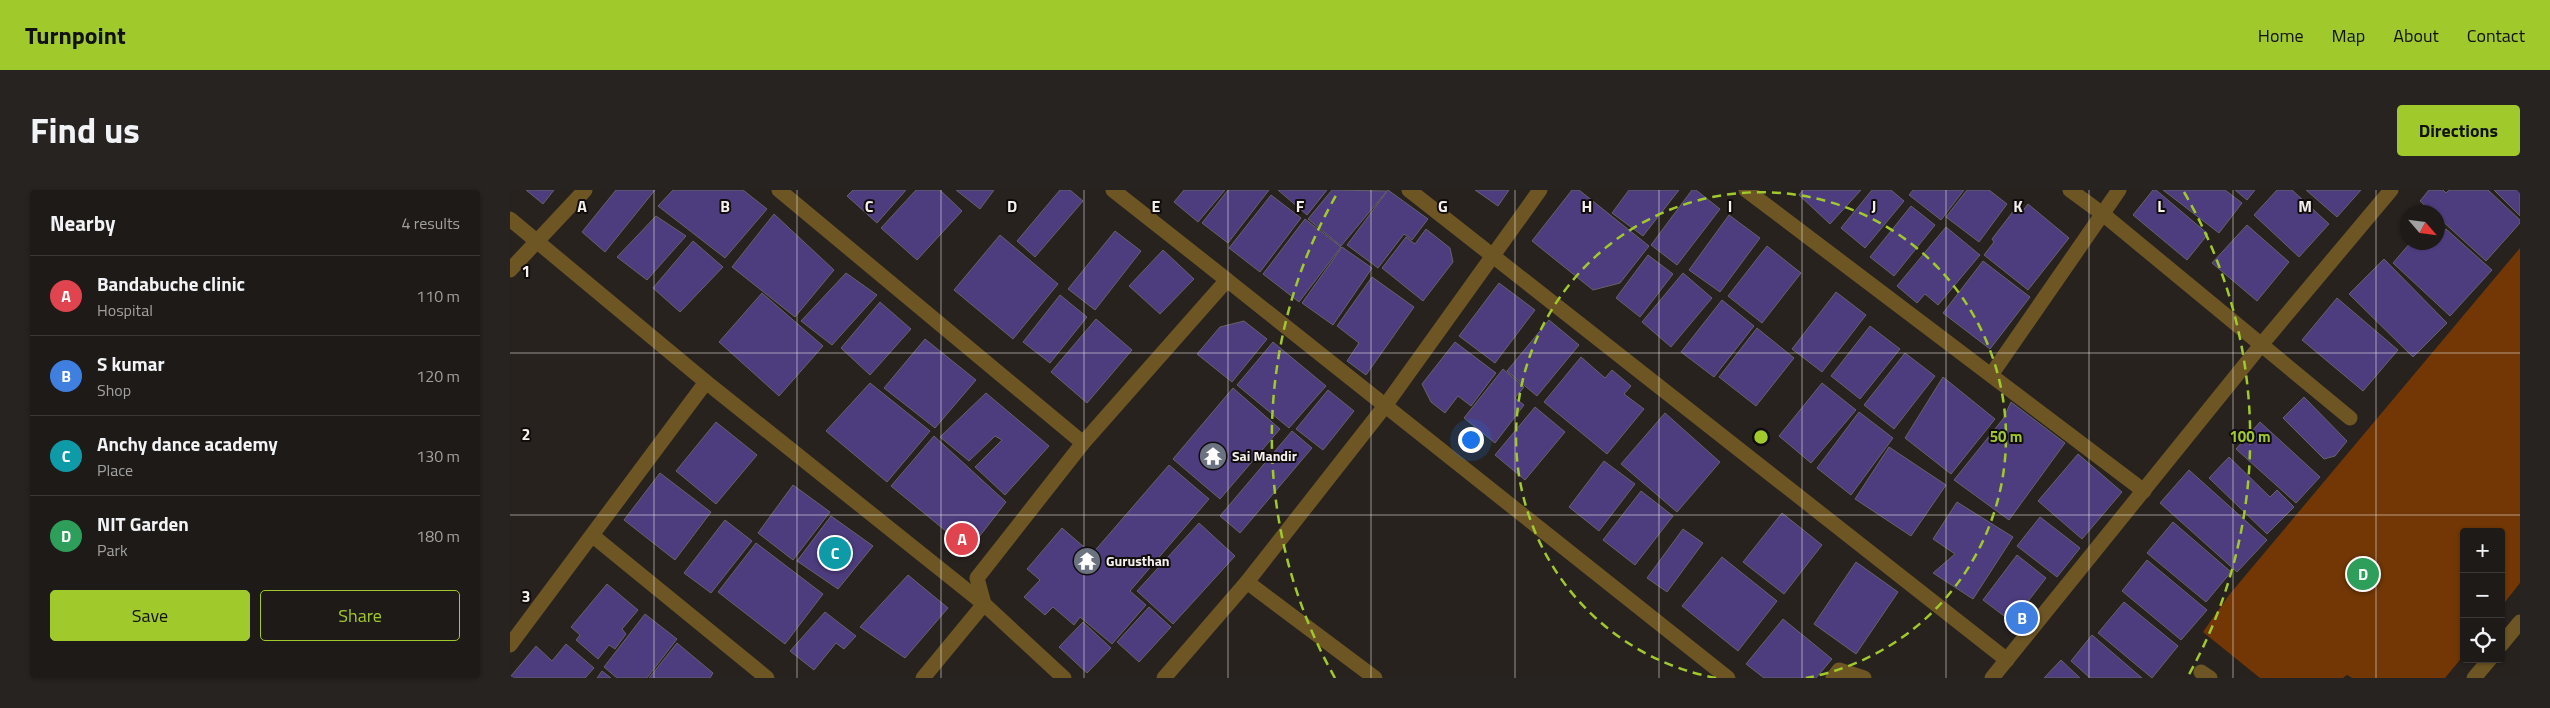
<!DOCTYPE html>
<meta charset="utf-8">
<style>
:root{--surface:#1e1a17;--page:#262320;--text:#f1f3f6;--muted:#a1a1a1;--line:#3c3836;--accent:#a0c92c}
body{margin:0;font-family:"Titillium Web",sans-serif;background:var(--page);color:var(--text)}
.controls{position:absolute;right:15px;bottom:15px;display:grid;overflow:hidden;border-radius:5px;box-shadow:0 1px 4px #0004}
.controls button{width:45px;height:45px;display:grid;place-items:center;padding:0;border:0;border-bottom:1px solid var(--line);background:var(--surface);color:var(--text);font:25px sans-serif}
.compass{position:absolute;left:1890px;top:15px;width:45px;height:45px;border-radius:50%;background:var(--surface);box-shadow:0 1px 4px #0004;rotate:118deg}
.you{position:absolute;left:960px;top:249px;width:18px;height:18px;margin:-12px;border:4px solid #fff;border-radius:50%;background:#1a73e8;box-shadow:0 0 0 8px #1a73e833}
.badge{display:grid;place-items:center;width:32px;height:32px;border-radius:50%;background:var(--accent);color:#fff;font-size:16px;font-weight:700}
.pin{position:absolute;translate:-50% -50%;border:2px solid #fff;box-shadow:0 1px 5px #0006}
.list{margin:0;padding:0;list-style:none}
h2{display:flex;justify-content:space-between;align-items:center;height:65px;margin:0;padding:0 20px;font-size:21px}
h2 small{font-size:16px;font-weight:400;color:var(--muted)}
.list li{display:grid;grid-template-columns:32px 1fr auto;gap:15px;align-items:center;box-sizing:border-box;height:80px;padding:0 20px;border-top:1px solid var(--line)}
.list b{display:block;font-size:19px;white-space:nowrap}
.list p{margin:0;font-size:16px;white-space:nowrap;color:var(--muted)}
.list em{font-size:16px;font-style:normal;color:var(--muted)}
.actions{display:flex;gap:10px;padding:15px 20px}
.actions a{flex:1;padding:11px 0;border:1px solid var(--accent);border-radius:5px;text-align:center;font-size:18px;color:var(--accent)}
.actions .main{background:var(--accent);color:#111}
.icon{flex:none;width:28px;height:28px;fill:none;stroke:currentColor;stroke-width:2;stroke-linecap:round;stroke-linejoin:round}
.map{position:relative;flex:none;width:2010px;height:488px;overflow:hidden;border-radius:5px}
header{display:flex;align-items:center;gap:30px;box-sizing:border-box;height:70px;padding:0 25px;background:var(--accent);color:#111}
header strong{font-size:24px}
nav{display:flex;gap:28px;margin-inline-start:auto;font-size:18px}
.intro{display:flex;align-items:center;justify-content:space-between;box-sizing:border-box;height:120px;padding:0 30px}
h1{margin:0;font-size:35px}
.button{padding:12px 22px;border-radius:5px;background:var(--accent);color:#111;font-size:18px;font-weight:700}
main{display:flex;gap:30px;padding:0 30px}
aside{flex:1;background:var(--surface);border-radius:5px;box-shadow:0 1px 4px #0004}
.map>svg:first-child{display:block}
</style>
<header>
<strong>Turnpoint</strong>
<nav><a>Home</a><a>Map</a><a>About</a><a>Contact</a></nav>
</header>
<div class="intro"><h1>Find us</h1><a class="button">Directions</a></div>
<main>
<aside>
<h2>Nearby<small>4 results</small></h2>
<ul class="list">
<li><span class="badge" style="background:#e0444e">A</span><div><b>Bandabuche clinic</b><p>Hospital</p></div><em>110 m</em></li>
<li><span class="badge" style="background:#3f7fe0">B</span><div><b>S kumar</b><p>Shop</p></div><em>120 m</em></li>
<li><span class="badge" style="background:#0f9aa8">C</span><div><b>Anchy dance academy</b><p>Place</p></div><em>130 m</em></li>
<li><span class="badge" style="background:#2e9e5b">D</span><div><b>NIT Garden</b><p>Park</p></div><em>180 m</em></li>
</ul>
<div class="actions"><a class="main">Save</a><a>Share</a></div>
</aside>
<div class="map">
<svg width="2010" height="488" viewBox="0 0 2010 488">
<rect width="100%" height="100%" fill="#28221f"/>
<path fill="#723705" d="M2010 58V393L1991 417V342H1954V465L1935 488H1842L1837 485 1833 488H1750L1693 442 1719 405Z"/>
<g fill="#4e3d7e" stroke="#646369">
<path d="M16 0H44L33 14Z"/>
<path d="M106 0H145L95 62 72 42Z"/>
<path d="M163 0H233L257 19 215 68 148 16Z"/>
<path d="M343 0H396L367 33 337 6Z"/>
<path d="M406 0H430L452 21 407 70 371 38Z"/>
<path d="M446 0H484L470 19Z"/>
<path d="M550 0H560L573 11 525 67 507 51Z"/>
<path d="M674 0H715L688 32 664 12Z"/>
<path d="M718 0H759L718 53 692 33Z"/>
<path d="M768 0H817L797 25Z"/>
<path d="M822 0 877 1 831 56 798 29Z"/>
<path d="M878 0 918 29 902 50 894 44 868 78 837 55Z"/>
<path d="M965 0H999L988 16Z"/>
<path d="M1062 0H1069L1139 56 1110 93 1083 100 1022 51Z"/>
<path d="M1119 0H1169L1133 46 1102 23Z"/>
<path d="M1182 0H1186L1210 19 1167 75 1141 55Z"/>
<path d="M1293 0H1351L1320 34 1289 5Z"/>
<path d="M1362 0H1381L1394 11 1355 58 1331 38Z"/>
<path d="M1403 0H1454L1431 30 1399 5Z"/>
<path d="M1457 0H1479L1497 14 1469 52 1436 27Z"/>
<path d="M1643 0H1646L1698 44 1677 70 1623 25Z"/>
<path d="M1653 0H1715L1732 13 1709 43Z"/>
<path d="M1725 0H1745L1737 10Z"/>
<path d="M1767 0H1782L1819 34 1789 67 1744 25Z"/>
<path d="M1796 0H1851L1827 27Z"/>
<path d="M1919 0H1933L1936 3 1939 0H1978L2010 30V33L1976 71 1928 27V22H1922L1910 11Z"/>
<path d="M1984 0H2010V26Z"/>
<path d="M761 5 791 28 750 82 719 58Z"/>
<path d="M1518 14 1559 48 1518 100 1474 65 1484 52 1482 49 1505 19 1511 23Z"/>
<path d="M1401 16 1425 35 1384 86 1360 67Z"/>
<path d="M264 24 324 80 285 127 222 77Z"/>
<path d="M1219 25 1250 48 1210 102 1179 80Z"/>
<path d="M146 26 176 46 137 90 107 67Z"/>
<path d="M795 29 831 57 789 112 753 84Z"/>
<path d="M1737 35 1779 72 1747 111 1702 73Z"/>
<path d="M1436 37 1470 65 1428 115 1415 104 1407 113 1387 96Z"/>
<path d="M916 39 940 58 943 72 913 111 872 78 896 47 905 54Z"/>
<path d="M1936 39 1982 80 1940 126 1883 73 1901 52H1918L1921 55 1928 52V48Z"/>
<path d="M605 41 631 61 585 120 558 99Z"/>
<path d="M490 45 548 94 503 149 444 100Z"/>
<path d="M183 51 213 77 170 122 143 98Z"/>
<path d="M1257 56 1291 83 1252 133 1218 106Z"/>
<path d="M832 57 862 78 823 135 792 113Z"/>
<path d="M653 60 684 89 650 124 619 96Z"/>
<path d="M1138 65 1163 84 1130 127 1106 108Z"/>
<path d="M1874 69 1937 133 1903 167 1839 104Z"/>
<path d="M1473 71 1520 107 1480 159 1433 123Z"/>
<path d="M336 83 367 105 322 155 291 131Z"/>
<path d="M1173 83 1202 108 1161 157 1132 132Z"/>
<path d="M862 87 904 117 856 185 837 171 849 153 827 136Z"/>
<path d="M989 93 1025 120 985 173 949 146Z"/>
<path d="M1326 102 1356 125 1312 182 1282 159Z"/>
<path d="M252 103 313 156 269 206 209 152Z"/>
<path d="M550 105 577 127 540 173 513 152Z"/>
<path d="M1827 108 1888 160 1853 201 1792 150Z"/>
<path d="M1212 110 1244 136 1204 187 1171 162Z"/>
<path d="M370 112 401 139 360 185 331 158Z"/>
<path d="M586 129 622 160 577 213 541 182Z"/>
<path d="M1039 130 1069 155 1027 206 997 181Z"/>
<path d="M734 131 757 149 722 192 687 164 710 137Z"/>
<path d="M1360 136 1390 159 1350 209 1321 186Z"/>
<path d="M1247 138 1284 168 1246 216 1209 187Z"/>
<path d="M415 149 466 190 425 238 374 198Z"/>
<path d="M763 152 816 196 779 238 727 195Z"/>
<path d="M945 152 986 183 961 216 948 206 935 223 921 212 912 194Z"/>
<path d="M1395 163 1425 186 1384 239 1354 215Z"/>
<path d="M1071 167 1095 188 1102 180 1121 196 1114 204 1134 219 1097 264 1034 212Z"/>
<path d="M993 179 1014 197 1005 208 1014 215 985 253 954 228Z"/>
<path d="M1433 187 1485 229 1441 284 1395 248Z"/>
<path d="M360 193 420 241 377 292 316 241Z"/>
<path d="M1312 193 1346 220 1301 273 1269 246Z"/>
<path d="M723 198 770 239 710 309 663 269Z"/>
<path d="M818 200 844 221 813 260 786 239Z"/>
<path d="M476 203 539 256 495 305 465 277 492 250 485 246 459 271 430 247Z"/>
<path d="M1794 207 1837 251 1825 266 1814 269 1773 228Z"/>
<path d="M1501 212 1555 253 1499 330 1444 290 1493 229Z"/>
<path d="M1025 217 1055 242 1015 290 985 265Z"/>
<path d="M1349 222 1383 248 1341 305 1307 278Z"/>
<path d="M1155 223 1210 272 1167 322 1111 274Z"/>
<path d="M206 232 247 265 206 314 166 281Z"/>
<path d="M1750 232 1810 287 1786 313 1726 259Z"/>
<path d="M782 241 802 258 730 343 710 326Z"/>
<path d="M424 246 496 312 459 360 381 296Z"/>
<path d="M1379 257 1436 295 1401 346 1345 309Z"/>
<path d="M1568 264 1612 302 1572 349 1528 311Z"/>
<path d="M1719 267 1760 307 1767 300 1784 317 1757 344 1699 288Z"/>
<path d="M1094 271 1125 294 1089 341 1059 317Z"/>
<path d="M659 275 699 309 620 401 636 415 602 454 570 427 564 435 543 417 535 425 514 407 530 390 517 379 552 338 582 364Z"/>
<path d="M1679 280 1757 350 1727 382 1650 313Z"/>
<path d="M150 283 201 322 165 370 114 330Z"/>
<path d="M283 295 320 322 283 370 248 343Z"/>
<path d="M1131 301 1163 326 1125 375 1093 350Z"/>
<path d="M1447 312 1503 347 1463 409 1423 383 1445 364 1423 349Z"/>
<path d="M1272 323 1312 355 1274 404 1233 372Z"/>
<path d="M321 326 363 356 328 399 287 371Z"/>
<path d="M1530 327 1570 358 1547 387 1507 356Z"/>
<path d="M215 330 242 351 201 403 174 383Z"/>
<path d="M1663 332 1721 382 1696 412 1637 363Z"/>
<path d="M689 333 725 366 663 434 627 401Z"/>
<path d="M1173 339 1193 353 1157 402 1137 388Z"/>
<path d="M246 353 313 404 275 454 208 402Z"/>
<path d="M1507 365 1536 388 1502 432 1473 410Z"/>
<path d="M1212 367 1267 411 1228 461 1172 416Z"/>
<path d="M1637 370 1697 420 1671 450 1612 401Z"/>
<path d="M1346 372 1388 402 1346 464 1304 434Z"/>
<path d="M398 385 438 418 395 468 350 437Z"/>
<path d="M97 394 128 420 112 439 116 444 105 459 99 455 88 469 66 450 70 445 61 437Z"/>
<path d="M1614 412 1668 456 1642 488 1588 443Z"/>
<path d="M639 417 661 437 629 472 607 452Z"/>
<path d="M315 422 346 446 334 459 326 453 304 480 280 461Z"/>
<path d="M135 424 167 449 137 488H107L94 477Z"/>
<path d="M1273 429 1322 469 1306 488H1254L1236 474Z"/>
<path d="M573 432 601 458 577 483 549 457Z"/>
<path d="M1582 445 1632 488H1580L1561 471Z"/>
<path d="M167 453 203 483 200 488H139Z"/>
<path d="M56 454 84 478 75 488H4L1 486 26 456 42 471Z"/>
<path d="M1551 470 1570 488H1534Z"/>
<path d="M92 481 101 488H87Z"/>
</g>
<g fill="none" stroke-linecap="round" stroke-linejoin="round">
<g stroke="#6e5624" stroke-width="15">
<path d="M269 0 573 253"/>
<path d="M603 0 717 90"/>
<path d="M899 0 1497 470"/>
<path d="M1236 0 1634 301"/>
<path d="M1560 0 1594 25 1840 228"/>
<path d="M0 29 196 192 474 414 554 488"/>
<path d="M0 80 75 0"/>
<path d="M1481 185 1609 0"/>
<path d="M83 346 257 488"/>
<path d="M0 455 196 192"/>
<path d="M1991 455 2010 432"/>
<path d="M1691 482 1700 488"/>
<path d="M413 488 474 414 467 388 573 253 717 90 1218 488"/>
<path d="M654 488 737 392"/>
<path d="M865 488 737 392 875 216 1030 0"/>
<path d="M1323 488 1329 480 1354 488"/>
<path d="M1482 488 1751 155 1881 0"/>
<path d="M1964 488 1980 469"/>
</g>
</g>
<path fill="none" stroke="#f4f0ed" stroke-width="1" stroke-opacity="0.55" d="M144 0V488M287 0V488M431 0V488M574 0V488M718 0V488M861 0V488M1005 0V488M1149 0V488M1292 0V488M1436 0V488M1579 0V488M1723 0V488M1866 0V488M0 163H2010M0 325H2010"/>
<g fill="none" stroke="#a0c92c" stroke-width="2.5" stroke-dasharray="9 6">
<path d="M1206 488A245 245 0 1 1 1296 488"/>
<path d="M825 488A489 489 0 0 1 828 2M1674 2A489 489 0 0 1 1677 488"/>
</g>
<defs>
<symbol id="temple-disc" viewBox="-11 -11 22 22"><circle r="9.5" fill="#6b7280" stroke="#0f0c0b"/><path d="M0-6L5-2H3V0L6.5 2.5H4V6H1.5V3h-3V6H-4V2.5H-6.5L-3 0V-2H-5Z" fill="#fff"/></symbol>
</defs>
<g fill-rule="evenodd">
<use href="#temple-disc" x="687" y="250" width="32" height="32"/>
<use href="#temple-disc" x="561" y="355" width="32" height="32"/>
</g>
<g text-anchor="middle" stroke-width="4" stroke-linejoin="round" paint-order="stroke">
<g font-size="14" font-weight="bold" fill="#f4f0ed" stroke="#0f0c0b" text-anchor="start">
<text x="722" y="271">Sai Mandir</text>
<text x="596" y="376">Gurusthan</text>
</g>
</g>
<g font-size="16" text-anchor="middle" font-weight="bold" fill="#f4f0ed" stroke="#0f0c0b" stroke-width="4" stroke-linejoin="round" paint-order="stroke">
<text x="72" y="22">A</text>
<text x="215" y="22">B</text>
<text x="359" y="22">C</text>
<text x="502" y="22">D</text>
<text x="646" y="22">E</text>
<text x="790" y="22">F</text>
<text x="933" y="22">G</text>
<text x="1077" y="22">H</text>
<text x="1220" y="22">I</text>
<text x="1364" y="22">J</text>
<text x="1508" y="22">K</text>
<text x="1651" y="22">L</text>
<text x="1795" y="22">M</text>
<text x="16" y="87">1</text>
<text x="16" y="250">2</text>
<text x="16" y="412">3</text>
</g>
<circle cx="1251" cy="247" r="8" fill="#a0c92c" stroke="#0f0c0b" stroke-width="2.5"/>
<g font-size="15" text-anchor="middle" font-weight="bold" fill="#a0c92c" stroke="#0f0c0b" stroke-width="4" stroke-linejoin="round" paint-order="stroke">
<text x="1496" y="252">50 m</text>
<text x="1740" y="252">100 m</text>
</g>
</svg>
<div class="controls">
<button>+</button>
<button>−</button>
<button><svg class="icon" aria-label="locate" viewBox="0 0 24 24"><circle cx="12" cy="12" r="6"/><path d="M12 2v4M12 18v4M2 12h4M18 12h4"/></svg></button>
</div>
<svg class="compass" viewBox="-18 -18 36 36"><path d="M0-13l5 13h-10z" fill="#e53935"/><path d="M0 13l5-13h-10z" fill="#a1a1a1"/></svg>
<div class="you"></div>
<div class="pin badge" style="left:452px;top:349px;background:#e0444e">A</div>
<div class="pin badge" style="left:1512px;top:428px;background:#3f7fe0">B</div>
<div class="pin badge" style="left:325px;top:363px;background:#0f9aa8">C</div>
<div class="pin badge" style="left:1853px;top:384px;background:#2e9e5b">D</div>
</div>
</main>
